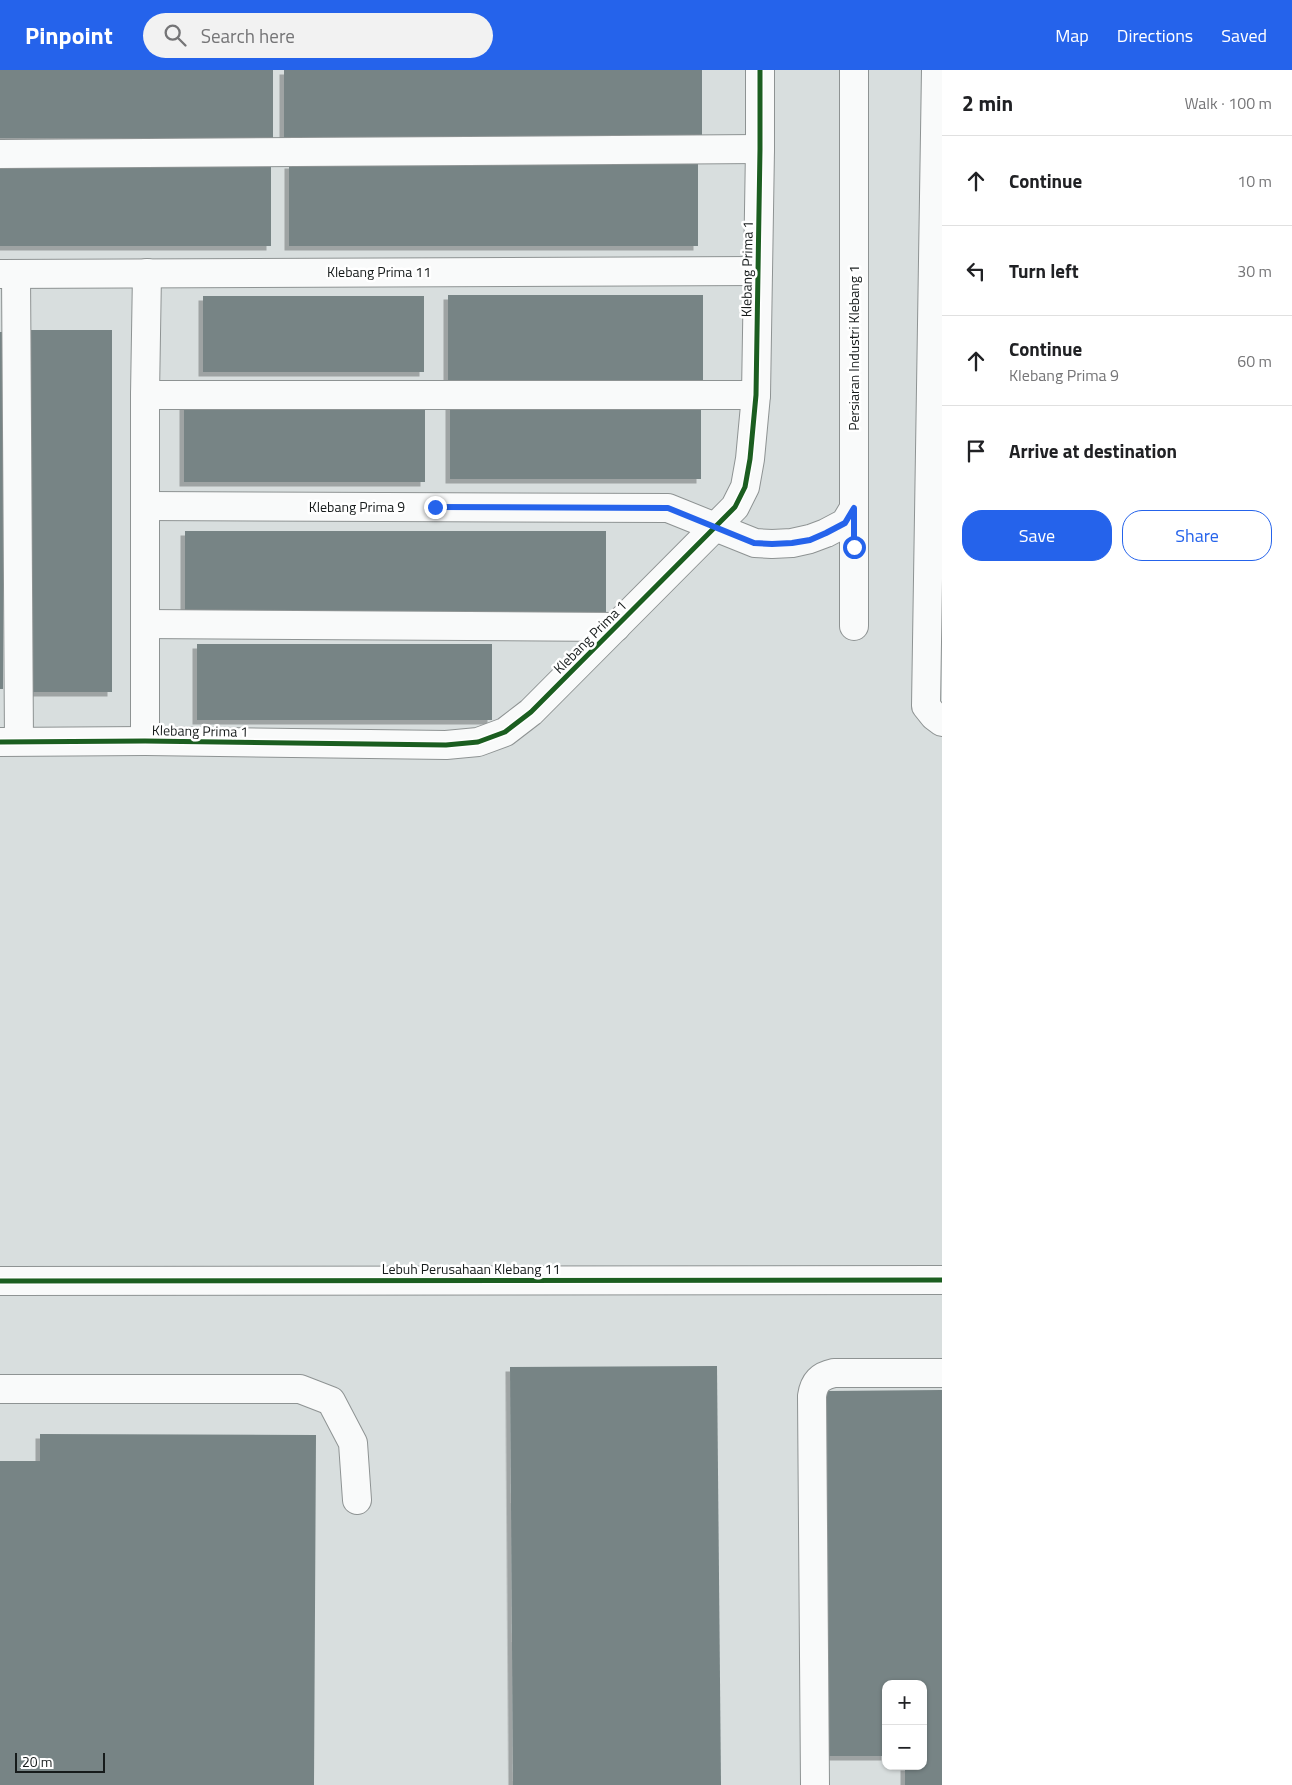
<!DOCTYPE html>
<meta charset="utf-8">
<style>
:root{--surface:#fff;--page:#f2f2f2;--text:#202124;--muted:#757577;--line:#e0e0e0;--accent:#2563eb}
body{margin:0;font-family:"Titillium Web",sans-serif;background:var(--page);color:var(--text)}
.controls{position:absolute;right:15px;bottom:15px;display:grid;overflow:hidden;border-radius:10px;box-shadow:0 1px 4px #0004}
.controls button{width:45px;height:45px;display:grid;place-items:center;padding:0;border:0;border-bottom:1px solid var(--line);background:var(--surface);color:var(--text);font:25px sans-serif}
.scale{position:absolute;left:15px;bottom:12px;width:90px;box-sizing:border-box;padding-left:5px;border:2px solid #161b1b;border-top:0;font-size:14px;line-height:18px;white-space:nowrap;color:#161b1b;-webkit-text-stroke:4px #fff;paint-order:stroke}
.stop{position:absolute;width:15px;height:15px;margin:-11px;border:4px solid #2563eb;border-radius:50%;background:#fff}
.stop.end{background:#2563eb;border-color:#fff;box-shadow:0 1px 5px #0008}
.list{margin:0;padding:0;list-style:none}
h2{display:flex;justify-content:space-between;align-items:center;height:65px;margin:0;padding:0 20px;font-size:21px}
h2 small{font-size:16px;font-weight:400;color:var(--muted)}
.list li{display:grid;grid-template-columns:32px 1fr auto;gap:15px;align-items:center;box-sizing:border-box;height:90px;padding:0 20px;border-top:1px solid var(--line)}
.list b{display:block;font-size:19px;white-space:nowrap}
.list p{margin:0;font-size:16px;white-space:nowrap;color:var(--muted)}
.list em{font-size:16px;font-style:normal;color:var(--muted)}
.actions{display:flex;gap:10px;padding:15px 20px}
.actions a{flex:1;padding:11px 0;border:1px solid var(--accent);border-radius:20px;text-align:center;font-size:18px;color:var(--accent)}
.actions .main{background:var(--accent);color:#fff}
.icon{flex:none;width:28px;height:28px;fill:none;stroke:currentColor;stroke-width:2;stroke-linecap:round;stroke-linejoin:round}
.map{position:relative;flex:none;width:942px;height:1715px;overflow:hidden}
header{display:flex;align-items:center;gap:30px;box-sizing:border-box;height:70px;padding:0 25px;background:var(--accent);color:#fff}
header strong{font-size:24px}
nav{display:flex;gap:28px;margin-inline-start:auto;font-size:18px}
.search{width:350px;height:45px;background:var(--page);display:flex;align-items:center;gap:12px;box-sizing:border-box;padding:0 18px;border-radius:28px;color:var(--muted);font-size:19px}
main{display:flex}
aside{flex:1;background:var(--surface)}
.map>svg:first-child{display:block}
</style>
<header>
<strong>Pinpoint</strong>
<div class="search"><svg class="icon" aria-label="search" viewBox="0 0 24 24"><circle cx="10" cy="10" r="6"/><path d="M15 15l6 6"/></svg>Search here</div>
<nav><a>Map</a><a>Directions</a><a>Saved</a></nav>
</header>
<main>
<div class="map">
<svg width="942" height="1715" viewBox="0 0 942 1715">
<defs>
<filter id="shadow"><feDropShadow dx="-4.5" dy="4.5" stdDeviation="0" flood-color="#0004"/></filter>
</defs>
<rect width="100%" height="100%" fill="#d8dede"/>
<g fill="#778485" filter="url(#shadow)">
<rect x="0" y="0" width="273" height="68"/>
<rect x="284" y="0" width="418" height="70"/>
<rect x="289" y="94" width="409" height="82"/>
<rect x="0" y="95" width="271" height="81"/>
<rect x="448" y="225" width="255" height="86"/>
<rect x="203" y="226" width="221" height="76"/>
<rect x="28" y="260" width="84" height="362"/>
<rect x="0" y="262" width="3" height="357"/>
<rect x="184" y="331" width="241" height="81"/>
<rect x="450" y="332" width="251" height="77"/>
<rect x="185" y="461" width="421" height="84"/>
<rect x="197" y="574" width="295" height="76"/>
<path d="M717 1296 721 1715H513L510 1297Z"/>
<path d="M942 1320V1715H905V1696H923V1614H886V1686H828L826 1321Z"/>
<path d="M40 1364 316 1365 314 1715H0V1391H40Z"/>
</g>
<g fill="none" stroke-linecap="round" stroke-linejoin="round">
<defs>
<g id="minor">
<path d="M854 0V556"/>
<path d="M936 0 926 636 934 646 942 652"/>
<path d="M0 84 760 79"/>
<path d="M0 204 758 201"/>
<path d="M16 204 19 671"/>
<path d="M145 325H756"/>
<path d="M145 436 668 438 755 473 772 474 792 473 810 469 826 463 845 453 854 438"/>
<path d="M145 554 616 557"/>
<path d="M145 671V325L147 203"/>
<path d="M0 672 145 671 446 675 478 672 505 662 531 642 735 437 745 417 750 389 756 325 760 79V0"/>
<path d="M0 1211 942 1210"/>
<path d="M0 1319H300L331 1331 353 1373 357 1430"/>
<path d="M815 1715 812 1326C814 1312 820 1306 834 1303H942"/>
</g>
</defs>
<use href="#minor" stroke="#8e9393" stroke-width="30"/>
<use href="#minor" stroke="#f9fafa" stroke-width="28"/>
<defs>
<g id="cycleway">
<path d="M0 672 145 671 446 675 478 672 505 662 531 642 735 437 745 417 750 389 756 325 760 79V0"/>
<path d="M0 1211 942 1210"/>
</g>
</defs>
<use href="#cycleway" stroke="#fff" stroke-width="8"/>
<use href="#cycleway" stroke="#1b5e20" stroke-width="5"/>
</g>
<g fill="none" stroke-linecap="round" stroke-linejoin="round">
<path stroke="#2563eb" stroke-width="6" d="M435 437 668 438 754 473 772 474 792 473 810 470 826 463 845 453 854 438V477"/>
</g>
<g text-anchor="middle" stroke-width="5" stroke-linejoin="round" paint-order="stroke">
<g font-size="14" fill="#161b1b" stroke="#fff">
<text transform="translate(747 199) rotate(-89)" y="5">Klebang Prima 1</text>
<text x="379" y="207">Klebang Prima 11</text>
<text transform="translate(854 278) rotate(-90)" y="5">Persiaran Industri Klebang 1</text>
<text x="357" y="442">Klebang Prima 9</text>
<text transform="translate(590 567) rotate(-45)" y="5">Klebang Prima 1</text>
<text transform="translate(200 661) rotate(1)" y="5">Klebang Prima 1</text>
<text x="471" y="1204">Lebuh Perusahaan Klebang 11</text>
</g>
</g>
</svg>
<div class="controls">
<button>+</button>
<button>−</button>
</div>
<div class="scale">20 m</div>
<div class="stop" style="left:854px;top:477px"></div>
<div class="stop end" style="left:435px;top:437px"></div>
</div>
<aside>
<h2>2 min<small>Walk · 100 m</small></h2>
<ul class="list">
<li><svg class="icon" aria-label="ahead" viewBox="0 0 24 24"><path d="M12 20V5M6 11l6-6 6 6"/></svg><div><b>Continue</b></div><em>10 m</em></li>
<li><svg class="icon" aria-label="left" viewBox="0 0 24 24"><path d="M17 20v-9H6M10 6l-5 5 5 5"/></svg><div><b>Turn left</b></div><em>30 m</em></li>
<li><svg class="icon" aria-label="ahead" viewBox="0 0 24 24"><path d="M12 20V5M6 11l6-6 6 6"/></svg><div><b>Continue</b><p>Klebang Prima 9</p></div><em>60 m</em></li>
<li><svg class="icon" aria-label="arrive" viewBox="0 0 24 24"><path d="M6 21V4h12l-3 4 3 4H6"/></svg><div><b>Arrive at destination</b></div></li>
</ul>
<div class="actions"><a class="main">Save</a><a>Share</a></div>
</aside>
</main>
